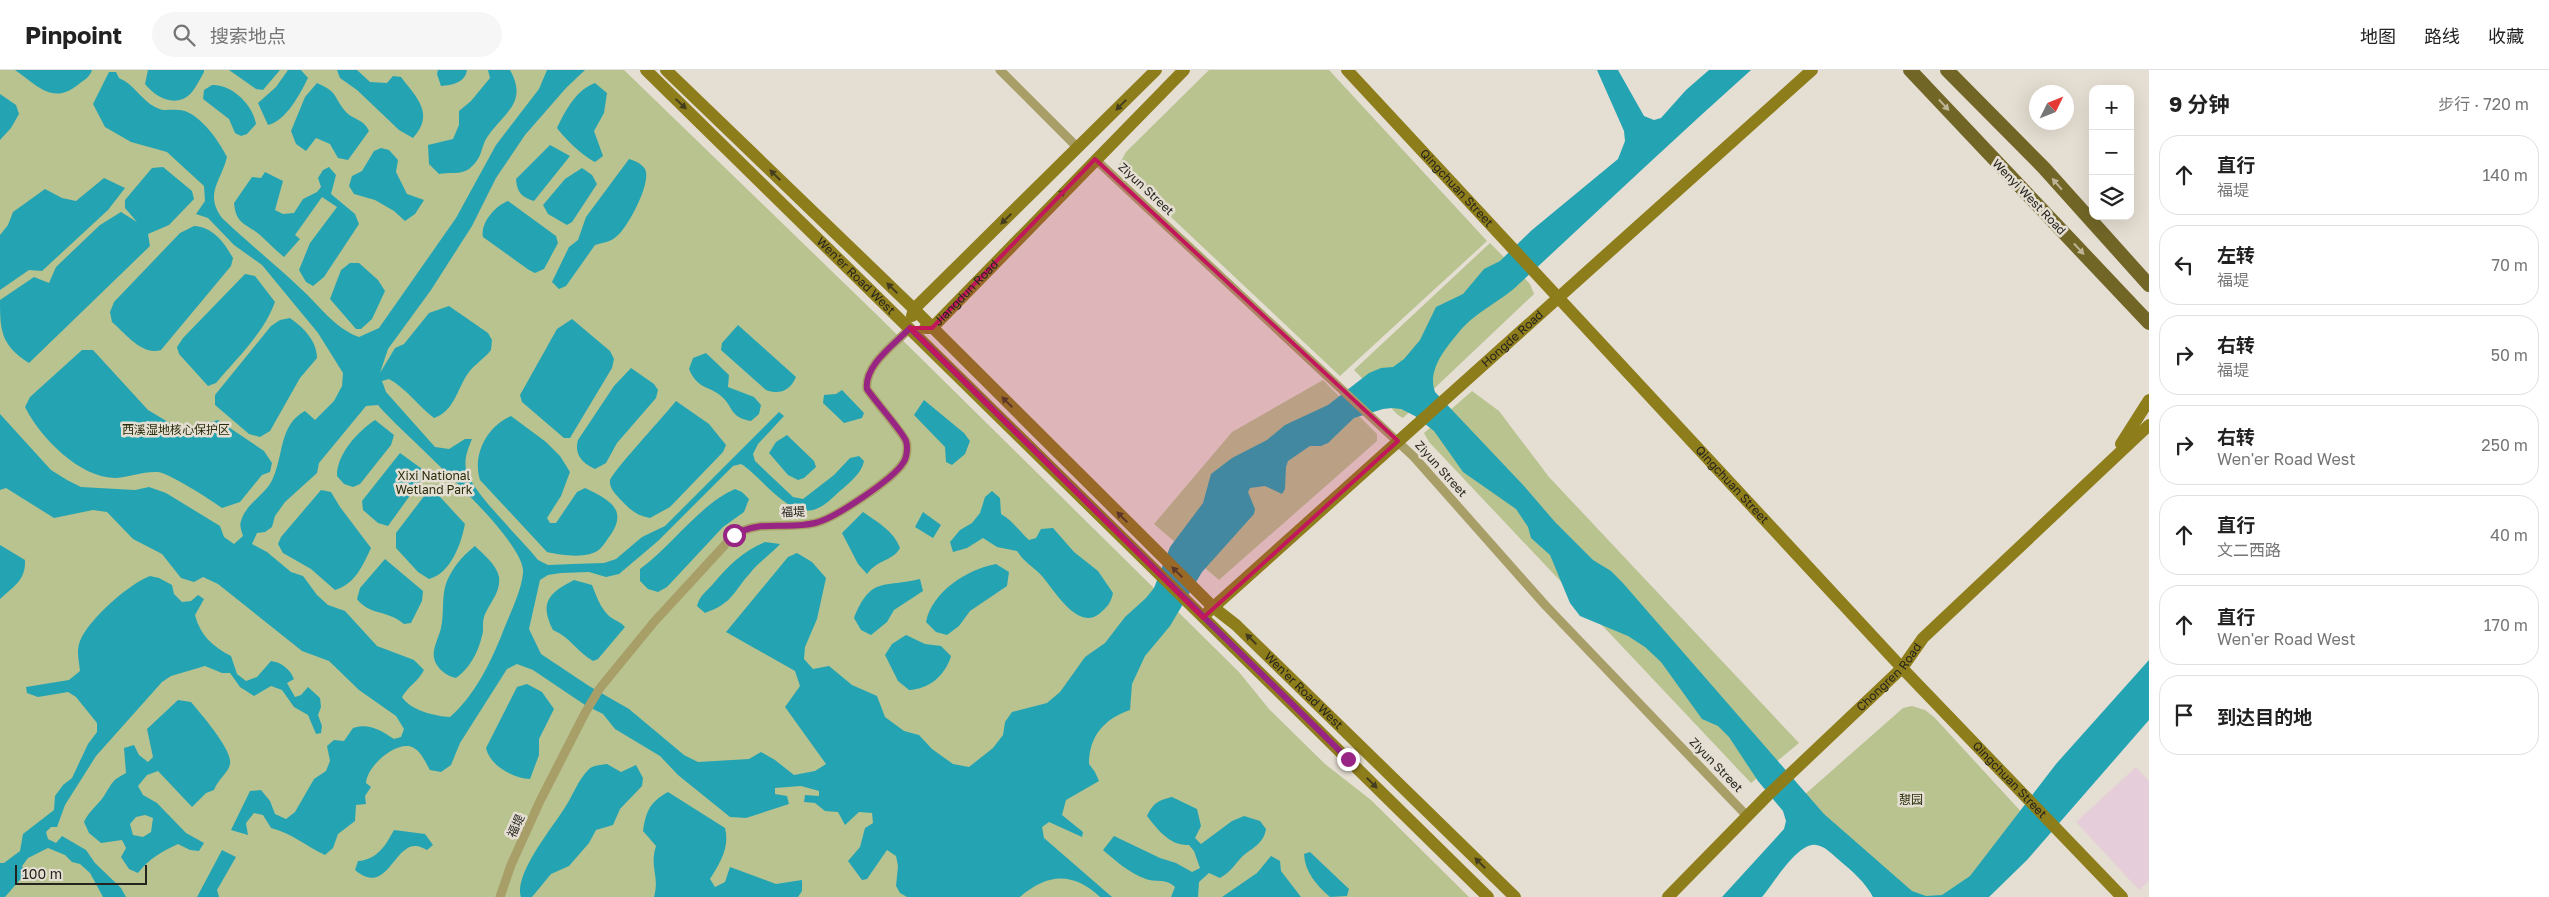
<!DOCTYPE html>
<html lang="zh">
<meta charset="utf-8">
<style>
:root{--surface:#fff;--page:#f6f6f6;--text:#222;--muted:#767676;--line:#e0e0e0}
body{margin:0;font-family:"Golos Text","Noto Sans SC",sans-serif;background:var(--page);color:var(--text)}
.controls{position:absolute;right:15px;top:15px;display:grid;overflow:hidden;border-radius:10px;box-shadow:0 5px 20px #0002}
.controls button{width:45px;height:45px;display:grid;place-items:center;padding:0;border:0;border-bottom:1px solid var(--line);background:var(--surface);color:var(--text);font:25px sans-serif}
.compass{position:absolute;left:2029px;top:15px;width:45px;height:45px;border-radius:50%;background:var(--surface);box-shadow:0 5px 20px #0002;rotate:47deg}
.scale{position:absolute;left:15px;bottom:12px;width:132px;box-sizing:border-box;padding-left:5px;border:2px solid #25231f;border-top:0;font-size:14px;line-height:18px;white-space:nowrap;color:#25231f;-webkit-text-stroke:4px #e5ded2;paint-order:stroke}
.stop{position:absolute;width:15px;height:15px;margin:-11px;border:4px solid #982583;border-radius:50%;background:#fff}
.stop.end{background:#982583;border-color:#fff;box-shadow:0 1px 5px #0008}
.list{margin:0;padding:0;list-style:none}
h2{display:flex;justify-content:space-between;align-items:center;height:65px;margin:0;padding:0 20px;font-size:21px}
h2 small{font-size:16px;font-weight:400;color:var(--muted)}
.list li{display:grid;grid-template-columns:32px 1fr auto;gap:15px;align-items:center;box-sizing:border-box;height:80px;margin:0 10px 10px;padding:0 10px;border:1px solid var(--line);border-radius:20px}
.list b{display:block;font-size:19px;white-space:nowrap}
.list p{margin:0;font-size:16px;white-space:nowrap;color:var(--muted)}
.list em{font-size:16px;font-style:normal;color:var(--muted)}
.icon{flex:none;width:28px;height:28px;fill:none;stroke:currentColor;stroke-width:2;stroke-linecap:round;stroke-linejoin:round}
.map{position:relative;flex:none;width:2149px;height:827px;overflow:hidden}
header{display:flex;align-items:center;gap:30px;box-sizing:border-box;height:70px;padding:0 25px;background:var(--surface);border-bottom:1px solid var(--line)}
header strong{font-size:24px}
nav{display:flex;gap:28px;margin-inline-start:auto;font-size:18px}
.search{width:350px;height:45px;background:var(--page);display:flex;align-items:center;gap:12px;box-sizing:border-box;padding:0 18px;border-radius:28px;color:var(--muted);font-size:19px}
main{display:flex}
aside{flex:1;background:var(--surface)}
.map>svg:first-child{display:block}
</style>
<header>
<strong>Pinpoint</strong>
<div class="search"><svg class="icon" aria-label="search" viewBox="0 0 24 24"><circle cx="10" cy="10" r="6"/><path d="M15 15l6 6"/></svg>搜索地点</div>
<nav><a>地图</a><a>路线</a><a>收藏</a></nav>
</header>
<main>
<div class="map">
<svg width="2149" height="827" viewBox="0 0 2149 827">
<rect width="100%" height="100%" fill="#e5ded2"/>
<path fill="#e5ced9" d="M2136 697 2149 711V811L2139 820 2076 752Z"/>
<g fill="#b8c390">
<path d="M0 0H624L876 244 1239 602 1269 639 1325 694 1371 730 1469 827H0Z"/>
<path d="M1209 0H1329L1487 171 1340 306 1122 101 1119 95 1126 82Z"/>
<path d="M1490 173 1530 214 1534 224 1403 348 1398 345 1354 300Z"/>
<path d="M1323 310 1377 364V371L1219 510 1154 454 1232 362Z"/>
<path d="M1472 321 1499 341 1549 407 1799 673 1751 713 1429 372 1424 363Z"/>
<path d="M1912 636 1925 640 1934 647 2026 747 1979 804 1946 827H1913L1802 727 1903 638Z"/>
</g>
<g fill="#24a4b3" fill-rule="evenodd">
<path d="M15 0H92C90 7 84 10 79 14 53 36 37 15 15 0Z"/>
<path d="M148 0H204V2C200 9 196 17 192 22 177 39 156 28 145 14Z"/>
<path d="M229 0H280L263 20 256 19Z"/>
<path d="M288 0H301L308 8C300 24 286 51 268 55L258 33 276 17Z"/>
<path d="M337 0H357L370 12 387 13 393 6 401 7C417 28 435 44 413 68L399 60 357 20 340 8Z"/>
<path d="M438 0H467C465 13 452 15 441 16L437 4Z"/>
<path d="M488 0H510C528 32 505 42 488 66 480 77 484 87 469 99 461 105 448 102 439 104L429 94 428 75 453 69 459 55V41L471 31 490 8Z"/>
<path d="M547 0H585L566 18 525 65 496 108 472 156 431 220 388 279 380 303 395 278 404 274 429 243 449 236 488 263 492 270 491 280C485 288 475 294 469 302 457 318 455 341 434 348 418 336 407 319 389 309L382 311 386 322 435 377 449 379 465 369H472C468 379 464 388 466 399 471 422 522 469 538 490L548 495 573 494 604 493 616 489 642 467 665 456 779 342 784 346 758 374 753 384 755 391 793 427 803 429 834 405 850 388 859 386 864 391C862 403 849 413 840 421 833 427 825 436 816 439 790 450 760 405 741 394L733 396 658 471 619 504 606 507 589 502 561 503 548 505 540 510 529 559 541 584 589 616 629 639 684 685 698 692 749 689 761 682 775 690 794 705 815 701 826 694 785 637 800 616 795 601 726 562 788 487 797 483 812 492 826 508 817 549 805 577 804 589 813 599 829 596 852 615 877 626 885 647 904 661 919 665 932 679 953 694 969 697 993 678 1003 665 1005 652 1012 642 1047 633 1060 622 1085 587 1105 573 1125 547 1146 528 1154 518 1170 477 1203 433 1211 404 1232 388 1267 370 1285 355 1328 335 1369 303 1381 298 1393 297 1404 289 1420 270 1436 237 1463 224 1484 199 1500 191 1532 160 1618 89 1625 71 1624 61 1597 0H1618L1644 46 1654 50 1661 48 1686 20 1709 0H1751C1673 70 1597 142 1520 213 1501 232 1476 241 1459 262 1445 279 1427 300 1435 322L1524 416 1555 452 1593 490 1611 501 1622 512 1824 744 1912 821 1926 826 1942 825 1970 806 2056 694 2149 590V650L2027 790 1989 827H1873C1865 812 1852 801 1839 790 1832 784 1825 776 1816 775 1798 772 1773 814 1762 827H1722L1784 759 1786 751 1783 741 1758 711 1729 667 1718 656 1702 649 1661 592 1645 577 1628 566 1580 546 1570 533 1550 485 1531 468 1528 457 1516 439 1463 402 1434 361 1415 346 1401 339 1392 338 1383 339 1354 348 1328 373 1321 376H1310L1288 391 1286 397 1285 419 1282 424 1265 416 1250 418 1248 422 1255 439 1254 444 1202 502 1170 556 1145 586 1132 614 1130 640C1104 649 1089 666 1089 694L1095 702 1099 711 1066 730 1062 745 1083 762 1082 767 1049 752 1042 757 1044 768 1112 827H1100C1073 802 1048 803 1020 827H907L900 823 896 816 898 796 896 786 887 780 867 809 862 810 848 791 860 777 865 758 873 753 872 743 859 742 845 755 838 742 825 741 815 733 804 732 805 725 819 726V721L801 716 775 718V724L787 726 789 734 746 748 730 747 678 705 660 686 615 659 603 644 585 635 533 600 517 594 507 599 460 673 451 695 441 702 430 700C425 692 420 678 409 676 392 674 367 697 366 713L371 717 365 726 366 734 356 735 355 751 338 764 333 778 325 785C306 776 291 763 271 758L263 745 254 743 246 753 248 765 231 760 250 721 261 720 270 731 275 744 286 749 295 742 314 709 326 701 330 691 327 676 334 670 344 671 353 658C369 653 380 660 394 669L401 667 404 659 396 646 359 620 329 591 302 581 218 514 203 507 194 512 181 508 162 484 133 469 107 442 93 440 54 448 6 418 0 420V344L51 400 67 410 81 417 135 420 149 417 166 423 220 456 224 467 234 474 243 466C242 462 239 456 241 451 246 433 266 425 273 408 284 384 279 355 305 341L315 350 334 331 342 316 343 303 318 263 262 195 234 175 208 148 196 144 205 131 204 116 167 82 131 72 105 57 93 34 109 2H116L119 8C134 14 141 30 155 37 164 42 168 39 178 40 198 40 219 71 227 87 221 112 204 123 222 148 247 172 275 194 300 218 319 235 334 258 359 267L379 258 456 148 496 75 539 19ZM378 335C402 364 527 469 523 503 521 523 509 545 502 564 490 594 474 626 450 647 434 646 410 640 402 627 409 615 418 612 424 600L414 590 377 576 345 541 328 535 317 525 303 506 291 502 267 482 252 474 257 463 265 462 272 457 275 446 285 432 317 403 319 393 366 336Z"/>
<path d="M317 13C338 22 333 26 345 41 353 50 364 49 369 61L348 90 338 88 330 74 316 68 306 81 296 74 291 61 305 27Z"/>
<path d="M595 13 607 23 604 43 594 61 603 86 595 92C583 86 565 69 557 58 565 41 576 20 595 13Z"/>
<path d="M212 15C232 14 253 35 256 54L247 64 241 66 235 63 229 49 203 29 204 20Z"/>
<path d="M0 24 16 35 19 44 11 58 0 70Z"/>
<path d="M550 75 570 86 534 131C521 127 517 122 516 109Z"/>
<path d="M381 78 389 80 398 90 396 102 407 124 424 130 415 144 405 151 394 141 375 130 354 124 349 116 352 106 362 101 374 81Z"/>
<path d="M629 89C635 91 641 93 645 99 652 112 628 157 617 166 611 172 602 173 595 175L566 216 559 219 552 212 569 177 578 170 586 147Z"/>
<path d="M163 97 192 121 194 129 169 155 148 164 150 176 29 293C1 275 0 261 0 230L34 207 49 213 56 197 100 155 121 142 137 152 125 138V130L152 98Z"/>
<path d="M329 97 336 105 331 124 355 144 359 154 324 207 313 216 306 212 299 200 310 173 337 137 322 127 295 165 300 169 284 187C275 180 268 172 260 165 246 153 236 155 234 133L252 107 261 108 265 102 283 111 275 140 283 144 294 143 303 129 317 122 321 117 318 108 323 100Z"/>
<path d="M582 98 592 105 597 114 572 152 567 155 548 144 543 135 565 109Z"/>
<path d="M104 108 125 118 108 140 42 201 29 200 0 220V165L8 155 13 142 45 119 62 128 76 131Z"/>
<path d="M508 131 556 166 558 173 544 199 535 203 529 200 483 167C480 153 495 136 508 131Z"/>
<path d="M194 156C213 157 224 172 233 188L231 196 161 280C142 286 125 263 112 252L110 242 114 232 180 163Z"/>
<path d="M350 193H359L378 210 385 221 372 249 361 259H356L330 229 341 200Z"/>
<path d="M245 204 255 206 275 232C264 263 236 289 216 313L208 316 179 284 177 277 183 268Z"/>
<path d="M290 248C304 258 317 271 317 288L300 308 270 361 260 367 249 364 215 335V325L271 256 280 250Z"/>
<path d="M572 249 610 281 614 289 612 298 570 368H564L522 332 520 325 557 259Z"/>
<path d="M738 255 796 307C790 321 779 325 766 320L721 280 722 273Z"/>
<path d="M82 280H93L148 340 183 361 218 350 264 381 272 393 270 402 262 405 240 432 222 438C211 430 169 403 158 402 144 401 129 407 116 408 79 408 40 367 25 337L30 327Z"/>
<path d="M706 283 729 305 728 317 754 327 761 335 759 344 751 351C729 347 734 337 721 326 708 315 698 320 689 299L693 288Z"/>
<path d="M631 298 654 314 658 320 656 328 617 373 606 393 595 399C582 393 574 384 578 370L614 316Z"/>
<path d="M842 320 864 343 862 348 844 353 823 333 824 325 836 324Z"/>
<path d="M924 330 964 363 970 371 965 384 952 395 946 392 945 377 914 345Z"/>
<path d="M676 331 709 354 726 375 723 382 670 437 650 448C638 446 630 440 622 431 617 426 609 418 610 411 610 404 667 343 676 331Z"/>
<path d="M511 346 546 372 560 386 570 402 561 426 547 448 550 453H556L577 422 585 418C610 430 629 440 609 467 605 473 600 481 593 483 580 488 560 485 547 482L480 410C472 385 487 356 511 346Z"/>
<path d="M375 350 394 365 391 375 360 414 353 417 344 414 337 406C336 385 358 361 375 350Z"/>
<path d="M787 365 814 391 816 397 804 408 798 410 788 405 769 383 776 372Z"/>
<path d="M400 383 422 399 424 406 388 456 378 453 363 440 362 431Z"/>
<path d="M431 417 465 454C461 474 451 503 429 509L418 502 396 478V463Z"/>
<path d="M735 419 742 422 749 429 744 442 723 457 667 517 658 522 648 519 640 511V499C672 476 700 434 735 419Z"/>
<path d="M321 420 331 422 340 437 371 478C362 497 355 514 335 520L311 499 283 483 278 474 281 467Z"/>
<path d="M992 421 1000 428 1001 444C1013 451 1019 461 1029 470L1036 468 1041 459 1053 458 1074 482 1098 501 1113 523C1111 533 1107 537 1099 544 1077 561 1053 518 1041 505 1032 496 1024 492 1017 481L997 477 983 468 967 478 953 482 950 472 960 460 972 453 980 443 985 427Z"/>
<path d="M863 442C877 452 894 461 900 478 893 491 878 489 867 504L858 494 842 463Z"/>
<path d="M923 442 941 455 933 468 915 457Z"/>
<path d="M765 472 780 474C771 484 759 492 751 502 733 522 733 533 705 543L697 536C700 525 706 522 713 514 729 495 742 482 765 472Z"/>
<path d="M0 475 25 490C26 510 14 516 0 529Z"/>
<path d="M475 476C483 484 497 495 499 507 501 523 489 533 484 547 482 553 484 560 482 566 478 583 469 599 456 608 446 606 436 598 434 588 432 579 439 567 441 558 445 541 440 521 450 505 456 493 465 484 475 476Z"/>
<path d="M385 489 423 521 422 531 411 553 404 554C386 539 370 546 357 529L360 518Z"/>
<path d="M996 494 1009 502 1007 516 970 541 959 556 947 565 936 562 926 552C932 522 967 499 996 494Z"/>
<path d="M150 506 159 508 172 515 174 524 182 532 191 531 198 525 204 529 195 545C200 565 213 577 231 586L237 604 246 611 257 607 271 591C281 592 290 599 294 609L287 613 295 627 301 625 308 617 320 628 321 637 318 645 322 656 321 663 316 664 308 645 294 637 282 620 271 616 254 626 240 617 230 603H222L205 596 171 606 162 612 96 686 65 735 57 757H51L46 762 48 769 56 773 62 766 86 780 95 793 121 818 126 827H103L90 803 80 794 72 792 65 785 48 778 28 788 22 796 25 804 5 827H0V793H4L20 781 23 764 54 740 55 726 63 715 72 708 88 674 97 662V653L76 627 68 622 38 627 27 623 26 617 69 610 80 601C79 591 76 581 80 571 88 550 130 513 150 506Z"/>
<path d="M920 509 923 521 894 540 887 552 871 565 861 560 854 548C871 506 883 518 920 509Z"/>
<path d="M574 510 592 515C596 525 600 537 608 545 613 550 620 551 625 557L598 589 593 591C577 582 570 567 553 560 539 532 549 523 574 510Z"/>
<path d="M906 565 925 574 941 576 951 586C945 606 929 619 909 620L898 611 885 585 892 574Z"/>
<path d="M527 614 542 622 554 639 539 669V685L530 709C513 708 490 696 486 678L517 617Z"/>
<path d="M178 630 191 632C200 643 233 680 230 694 229 702 218 709 214 720L206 723 192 737 158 701 147 705 138 716 143 725 157 733 186 763 204 773 199 781 190 780 178 774C161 782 150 788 138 803L129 799 121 787 126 778 122 770 101 773 89 763 84 752C89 741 98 735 104 726 113 712 111 711 126 703L124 678 134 675 139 685 148 692 153 687 147 659ZM145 745 153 748 151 762 143 767 133 765 130 754 136 747Z"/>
<path d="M607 694 621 702 636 695 643 708 642 716 620 739 613 755 596 760 589 773 569 796 551 804 532 827H521C514 804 552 758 564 739 573 726 577 711 589 699 593 695 601 695 607 694Z"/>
<path d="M668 722 725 758C730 777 720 793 710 809L715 817 725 812 730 797 776 814 802 810V821L798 827H654C660 806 649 797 656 776L643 761C646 741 650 732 668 722Z"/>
<path d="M1172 727 1197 739 1201 756 1195 768 1201 774 1232 751 1244 746 1260 751 1266 759C1263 776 1250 778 1240 789 1233 797 1230 802 1220 808L1209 803 1199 812 1198 827H1171L1175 817C1166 808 1157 813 1146 809 1129 803 1116 791 1103 780L1114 766 1160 788 1176 793 1192 802 1200 798 1194 781 1189 775C1170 776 1158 760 1147 746 1153 733 1159 730 1172 727Z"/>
<path d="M394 760 425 764 433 775 427 780C423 778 419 776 416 776 393 775 387 827 355 800L358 791C377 790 386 775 394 760Z"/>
<path d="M222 780 236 787 217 820 219 827H197Z"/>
<path d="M1310 782 1349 819 1347 826 1330 827C1316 815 1305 802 1304 784Z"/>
<path d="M1271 786 1280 791 1281 801 1301 827H1222L1257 803Z"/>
</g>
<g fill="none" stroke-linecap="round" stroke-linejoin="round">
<g stroke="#a89e67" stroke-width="9">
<path d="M1000 0 1078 78"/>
<path d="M1095 89 1414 387 1546 536 1747 746"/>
<path d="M500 827 511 795 540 731 585 643 600 618 654 552 734 465C760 449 787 460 815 453 834 449 893 409 903 393 907 388 908 377 906 371 902 362 875 331 867 319 864 295 895 274 910 258"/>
</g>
<g stroke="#8e7d1b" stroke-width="12">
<path id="s1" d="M646 0 1488 827"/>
<path id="s2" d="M666 0 914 239 1213 537 1236 555 1515 827"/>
<path id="s3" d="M1347 0 1902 598 2122 827"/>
<path d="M912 246 914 239 1156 0"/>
<path id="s4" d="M925 258H932L1184 0"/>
<path d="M2121 374 2149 330"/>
<path id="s5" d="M1208 542 1812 0"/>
<path id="s6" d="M1668 827 1767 726 1902 598 1923 568 2149 355"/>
</g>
<g stroke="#726627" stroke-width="14">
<path d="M1910 0 2149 253"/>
<path d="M1947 0 2044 98 2149 215"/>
</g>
</g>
<defs><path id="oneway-solid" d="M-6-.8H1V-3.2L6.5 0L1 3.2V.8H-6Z" transform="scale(1.25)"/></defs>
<g fill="#443e1e">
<use href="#oneway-solid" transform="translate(681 34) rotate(43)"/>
<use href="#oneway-solid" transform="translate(1121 35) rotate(135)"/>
<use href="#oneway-solid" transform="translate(775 105) rotate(-136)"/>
<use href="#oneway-solid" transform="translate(1060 125) rotate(-46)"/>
<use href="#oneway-solid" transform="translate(1006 149) rotate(136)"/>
<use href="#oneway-solid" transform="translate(892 218) rotate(-136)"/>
<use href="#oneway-solid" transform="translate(1007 332) rotate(-135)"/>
<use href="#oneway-solid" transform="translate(1122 447) rotate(-135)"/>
<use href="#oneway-solid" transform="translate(1177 502) rotate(-135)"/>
<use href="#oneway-solid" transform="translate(1251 569) rotate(-135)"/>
<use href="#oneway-solid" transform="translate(1372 713) rotate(45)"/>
<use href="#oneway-solid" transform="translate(1480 793) rotate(-135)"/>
</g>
<g fill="#bdb496">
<use href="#oneway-solid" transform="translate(1944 35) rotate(47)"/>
<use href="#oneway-solid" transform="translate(2057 114) rotate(-131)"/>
<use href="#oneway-solid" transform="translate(2079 179) rotate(47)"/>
</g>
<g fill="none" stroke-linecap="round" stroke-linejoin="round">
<path stroke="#982583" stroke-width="6" d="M734 465C760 449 787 460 815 453 834 449 893 409 903 393 907 388 908 377 906 371 903 362 875 331 867 319 864 295 895 274 910 258L1348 689"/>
</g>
<path fill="#c2185b" fill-opacity="0.2" stroke="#c2185b" stroke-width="4" stroke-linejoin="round" d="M1095 89 1398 371 1203 548 910 258H932Z"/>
<g text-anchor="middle" stroke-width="5" stroke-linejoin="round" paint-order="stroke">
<g font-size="12" fill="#25231f" stroke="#e5ded2">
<text transform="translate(1146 119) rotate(43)" y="4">Ziyun Street</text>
<text dy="4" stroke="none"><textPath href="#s3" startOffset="161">Qingchuan Street</textPath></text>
<text transform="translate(2029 127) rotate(46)" y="4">Wenyi West Road</text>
<text dy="4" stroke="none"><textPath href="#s1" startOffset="294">Wen'er Road West</textPath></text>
<text dy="4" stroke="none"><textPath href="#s4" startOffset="56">Jiangdun Road</textPath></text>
<text dy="4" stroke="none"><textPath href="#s5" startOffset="409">Hongde Road</textPath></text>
<text transform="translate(1441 399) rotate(48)" y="4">Ziyun Street</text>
<text dy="4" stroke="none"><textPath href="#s3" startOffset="566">Qingchuan Street</textPath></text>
<text transform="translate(793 442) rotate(-2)" y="4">福堤</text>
<text dy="4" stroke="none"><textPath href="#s6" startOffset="312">Chongren Road</textPath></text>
<text dy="4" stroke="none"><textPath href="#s2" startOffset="890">Wen'er Road West</textPath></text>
<text transform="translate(1716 695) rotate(46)" y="4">Ziyun Street</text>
<text dy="4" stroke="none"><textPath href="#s3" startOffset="971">Qingchuan Street</textPath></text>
<text transform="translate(516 756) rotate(-66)" y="4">福堤</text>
</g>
<g font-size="12" fill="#282e0b" stroke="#e5ded2">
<text x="176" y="364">西溪湿地核心保护区</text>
<text x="434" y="410">Xixi National<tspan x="434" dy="14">Wetland Park</tspan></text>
<text x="1911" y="734">憇园</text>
</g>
</g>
</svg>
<div class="controls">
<button>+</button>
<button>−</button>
<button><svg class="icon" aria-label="layers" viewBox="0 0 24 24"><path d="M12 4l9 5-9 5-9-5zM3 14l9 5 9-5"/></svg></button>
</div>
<svg class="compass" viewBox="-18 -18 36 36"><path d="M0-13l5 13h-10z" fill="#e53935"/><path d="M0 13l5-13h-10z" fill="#767676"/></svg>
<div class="scale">100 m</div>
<div class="stop" style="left:734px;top:465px"></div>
<div class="stop end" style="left:1348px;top:689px"></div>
</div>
<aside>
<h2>9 分钟<small>步行 · 720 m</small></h2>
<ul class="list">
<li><svg class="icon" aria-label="ahead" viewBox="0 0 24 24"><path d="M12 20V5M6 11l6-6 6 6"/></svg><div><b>直行</b><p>福堤</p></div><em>140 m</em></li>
<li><svg class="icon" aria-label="left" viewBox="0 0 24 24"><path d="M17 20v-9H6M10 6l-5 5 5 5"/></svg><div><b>左转</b><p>福堤</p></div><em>70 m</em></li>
<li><svg class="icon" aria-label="right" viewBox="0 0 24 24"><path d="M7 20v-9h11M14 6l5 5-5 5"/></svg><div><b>右转</b><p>福堤</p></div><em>50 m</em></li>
<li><svg class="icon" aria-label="right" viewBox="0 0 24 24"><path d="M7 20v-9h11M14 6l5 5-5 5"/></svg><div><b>右转</b><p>Wen'er Road West</p></div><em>250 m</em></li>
<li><svg class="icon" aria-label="ahead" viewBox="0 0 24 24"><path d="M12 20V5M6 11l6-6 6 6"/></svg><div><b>直行</b><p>文二西路</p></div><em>40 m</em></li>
<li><svg class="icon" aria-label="ahead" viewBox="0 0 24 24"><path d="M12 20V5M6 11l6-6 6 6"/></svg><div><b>直行</b><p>Wen'er Road West</p></div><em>170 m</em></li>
<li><svg class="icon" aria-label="arrive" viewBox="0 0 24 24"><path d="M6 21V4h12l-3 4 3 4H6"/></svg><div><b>到达目的地</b></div></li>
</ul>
</aside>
</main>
